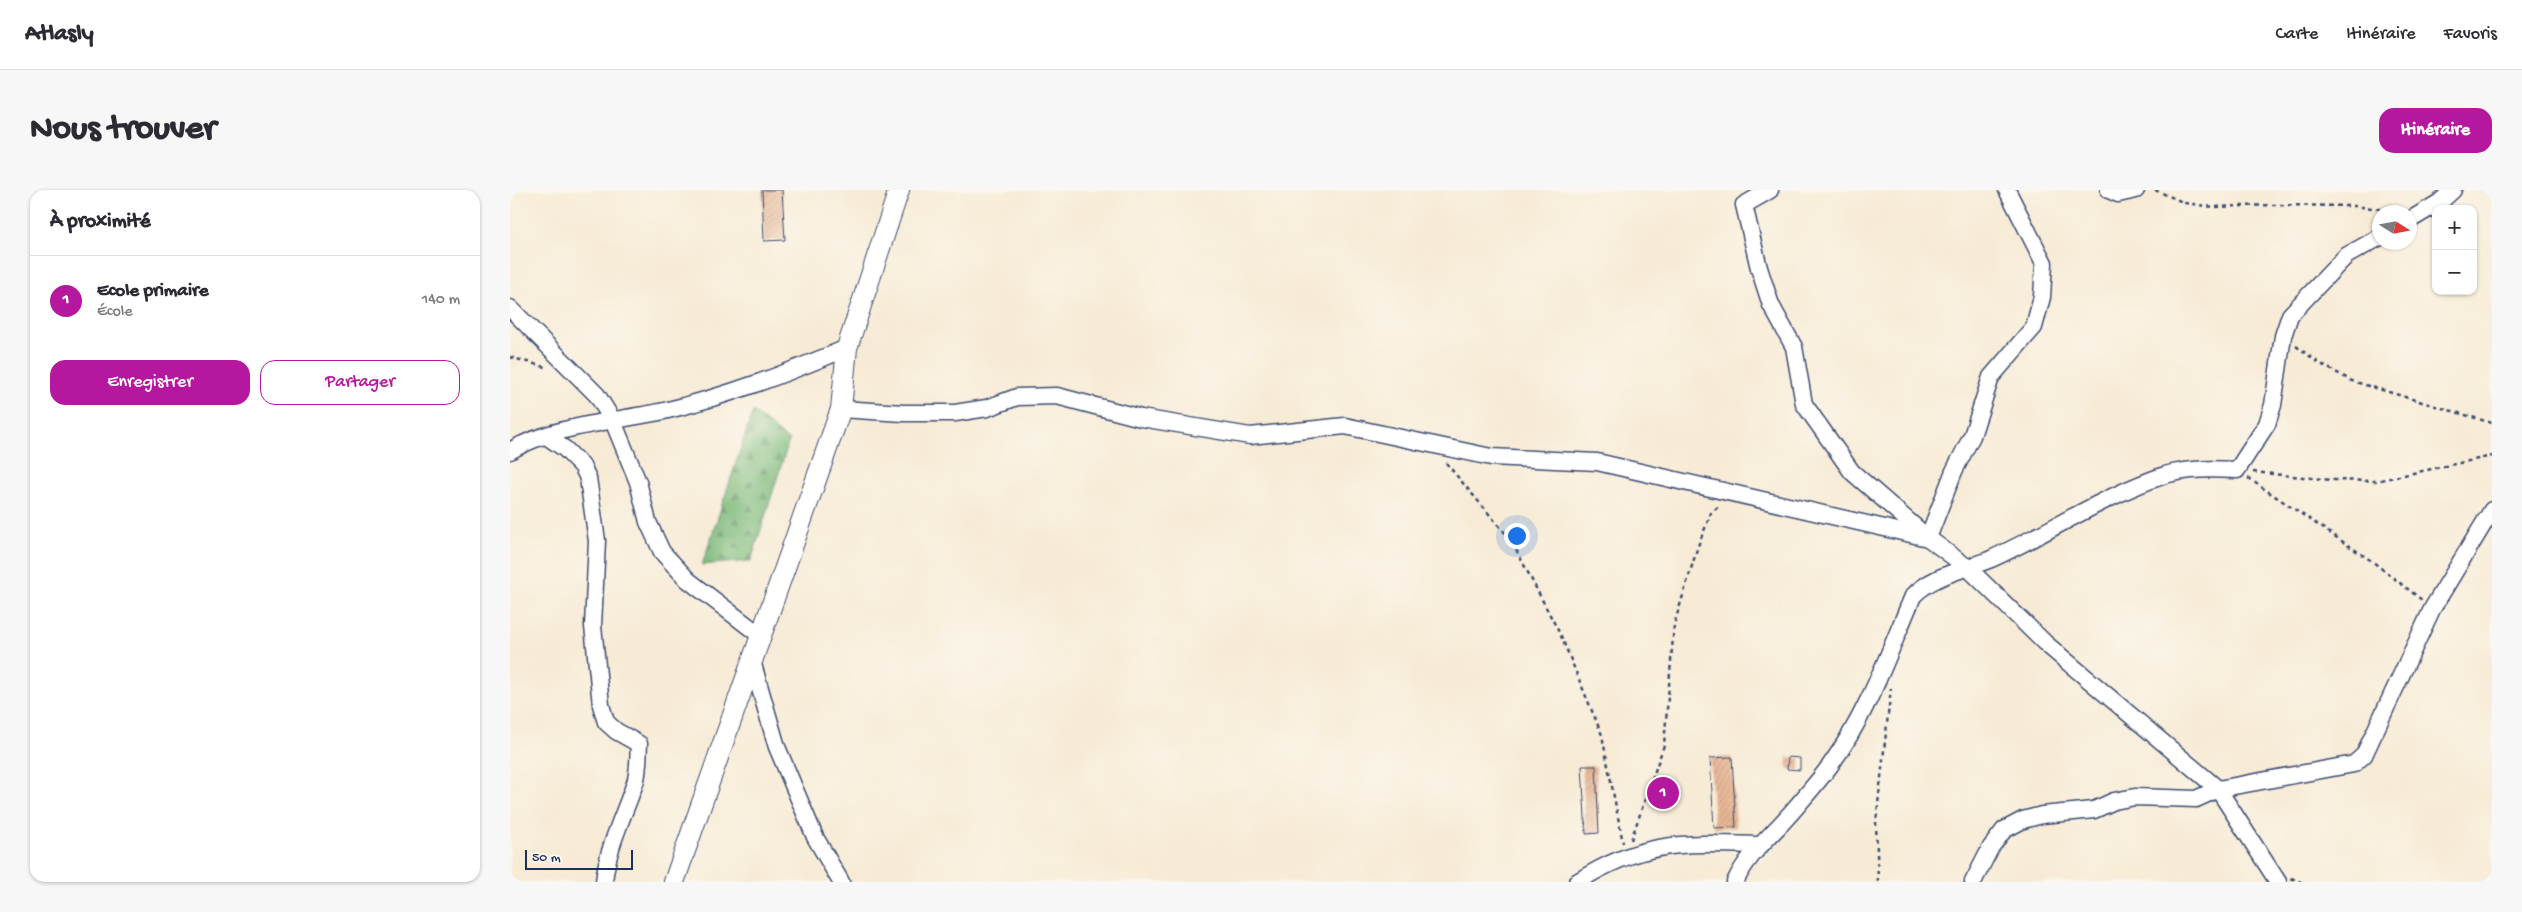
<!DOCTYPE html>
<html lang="fr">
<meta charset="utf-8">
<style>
:root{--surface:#fff;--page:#f7f7f7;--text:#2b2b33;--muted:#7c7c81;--line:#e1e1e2;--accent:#b5179e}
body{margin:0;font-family:"Gochi Hand",sans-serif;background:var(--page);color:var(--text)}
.controls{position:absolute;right:15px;top:15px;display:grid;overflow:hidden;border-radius:10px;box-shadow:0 1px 4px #0004}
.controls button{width:45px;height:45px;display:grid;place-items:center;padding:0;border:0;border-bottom:1px solid var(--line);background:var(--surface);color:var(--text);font:25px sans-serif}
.compass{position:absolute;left:1862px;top:15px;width:45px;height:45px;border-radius:50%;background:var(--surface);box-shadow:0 1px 4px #0004;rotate:101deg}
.scale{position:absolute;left:15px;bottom:12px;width:108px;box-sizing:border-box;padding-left:5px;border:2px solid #1b2f5e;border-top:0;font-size:14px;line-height:18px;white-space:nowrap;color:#1b2f5e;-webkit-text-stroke:4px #fbf7ec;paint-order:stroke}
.you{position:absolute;left:1006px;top:345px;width:18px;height:18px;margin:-12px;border:4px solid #fff;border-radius:50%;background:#1a73e8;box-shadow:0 0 0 8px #1a73e833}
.badge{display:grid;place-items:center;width:32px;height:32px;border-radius:50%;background:var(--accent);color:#fff;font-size:16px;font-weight:700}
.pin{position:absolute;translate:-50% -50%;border:2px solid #fff;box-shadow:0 1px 5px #0006}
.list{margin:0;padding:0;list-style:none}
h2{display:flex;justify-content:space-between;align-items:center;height:65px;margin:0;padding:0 20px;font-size:21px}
h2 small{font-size:16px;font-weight:400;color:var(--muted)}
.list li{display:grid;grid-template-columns:32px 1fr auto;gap:15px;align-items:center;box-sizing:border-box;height:90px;padding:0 20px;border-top:1px solid var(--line)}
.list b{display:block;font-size:19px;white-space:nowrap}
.list p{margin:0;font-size:16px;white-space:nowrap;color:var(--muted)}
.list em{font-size:16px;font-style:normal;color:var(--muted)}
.actions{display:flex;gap:10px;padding:15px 20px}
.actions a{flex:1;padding:11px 0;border:1px solid var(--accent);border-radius:15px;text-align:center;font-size:18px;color:var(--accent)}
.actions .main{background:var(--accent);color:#fff}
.map{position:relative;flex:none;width:1982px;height:692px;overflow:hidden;border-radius:15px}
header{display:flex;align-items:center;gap:30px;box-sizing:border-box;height:70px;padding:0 25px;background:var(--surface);border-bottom:1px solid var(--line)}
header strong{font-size:24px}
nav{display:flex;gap:28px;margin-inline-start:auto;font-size:18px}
.intro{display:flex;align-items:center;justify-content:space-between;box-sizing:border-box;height:120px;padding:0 30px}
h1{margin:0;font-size:35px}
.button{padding:12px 22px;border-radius:15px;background:var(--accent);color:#fff;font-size:18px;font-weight:700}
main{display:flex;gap:30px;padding:0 30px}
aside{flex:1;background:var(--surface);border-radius:15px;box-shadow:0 1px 4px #0004}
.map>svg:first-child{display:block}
</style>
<header>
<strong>Atlasly</strong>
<nav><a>Carte</a><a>Itinéraire</a><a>Favoris</a></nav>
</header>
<div class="intro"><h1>Nous trouver</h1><a class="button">Itinéraire</a></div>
<main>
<aside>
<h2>À proximité<small></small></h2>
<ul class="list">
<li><span class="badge">1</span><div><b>Ecole primaire</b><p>École</p></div><em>140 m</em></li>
</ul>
<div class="actions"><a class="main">Enregistrer</a><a>Partager</a></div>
</aside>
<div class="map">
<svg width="1982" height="692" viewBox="0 0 1982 692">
<defs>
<pattern id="forest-firs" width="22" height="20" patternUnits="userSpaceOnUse" patternTransform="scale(1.25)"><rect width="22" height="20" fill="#7bb97a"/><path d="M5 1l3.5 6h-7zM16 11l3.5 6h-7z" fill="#649767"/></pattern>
<pattern id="building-hatch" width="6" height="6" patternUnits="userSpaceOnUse" patternTransform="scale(1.25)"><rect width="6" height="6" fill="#e8b695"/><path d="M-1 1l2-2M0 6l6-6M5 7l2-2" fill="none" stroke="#c69d83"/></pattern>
</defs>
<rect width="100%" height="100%" fill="#fbf7ec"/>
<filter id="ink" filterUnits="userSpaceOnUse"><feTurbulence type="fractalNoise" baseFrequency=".02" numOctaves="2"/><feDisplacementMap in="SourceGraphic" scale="10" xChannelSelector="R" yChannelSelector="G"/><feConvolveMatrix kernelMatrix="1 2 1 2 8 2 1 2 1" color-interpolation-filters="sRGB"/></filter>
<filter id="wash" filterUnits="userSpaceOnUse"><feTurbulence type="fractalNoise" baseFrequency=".0096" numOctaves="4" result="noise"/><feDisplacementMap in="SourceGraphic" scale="20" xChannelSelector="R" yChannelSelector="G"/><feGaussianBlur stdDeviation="1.12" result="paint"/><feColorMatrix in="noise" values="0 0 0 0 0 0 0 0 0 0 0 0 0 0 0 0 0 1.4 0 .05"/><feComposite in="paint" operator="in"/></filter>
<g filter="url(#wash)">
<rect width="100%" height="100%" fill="#f7ebd6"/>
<path fill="url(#forest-firs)" stroke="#4b746c" d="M243 221 279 251 241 371 192 375Z"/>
<g id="blocks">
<g fill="url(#building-hatch)">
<path d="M252 0H272L275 50 254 51Z"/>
<path d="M1222 567 1226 637 1204 638 1200 568Z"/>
<path d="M1278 567 1290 568V580L1277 579Z"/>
<path d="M1072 576H1086L1089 643 1076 644Z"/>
</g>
</g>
</g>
<g filter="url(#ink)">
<use href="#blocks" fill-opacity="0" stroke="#3c4b70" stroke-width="1"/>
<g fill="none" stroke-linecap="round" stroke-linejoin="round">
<defs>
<g id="minor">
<path d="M1260 0 1234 15 1249 78 1261 115 1284 157 1294 214 1342 282 1418 348 1458 378 1535 453 1708 599 1768 692"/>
<path d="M1599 0 1608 4 1626 0"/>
<path d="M1900 30 1930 12 1943 0"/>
<path d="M0 118 87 205 103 231 128 292 138 332 152 362 178 390 251 446"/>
<path d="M331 219 393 223H445L477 218 507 207 547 206 631 228 740 246 835 236 981 267 1087 272 1418 348"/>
<path d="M36 246 55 259 72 276 78 288 87 351 83 436 91 515 96 532 106 541 129 554C128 566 129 581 125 593 114 625 97 658 94 692"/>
<path d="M0 261C41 236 107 231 154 221 218 206 277 183 337 158"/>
<path d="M1418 348 1444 281 1462 246 1481 187 1524 137 1532 107 1534 73 1497 0"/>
<path d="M242 471 267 557 305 647 331 692"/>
<path d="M1067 692C1132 650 1174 653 1249 655"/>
<path d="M1225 692C1238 664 1260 647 1280 624 1293 609 1307 593 1319 577 1357 525 1378 465 1403 406 1422 385 1455 380 1481 369 1540 342 1593 306 1655 285 1678 278 1703 279 1727 280L1757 234 1763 215 1773 146 1780 125 1836 66 1870 47"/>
<path d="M1463 692 1481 657 1494 640 1513 630 1532 625 1584 620 1604 611 1625 607 1686 609 1708 599 1844 574 1854 565 1922 419 1982 320"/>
</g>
<path id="tertiary" d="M164 692 331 219 337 158 389 0"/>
</defs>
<use href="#minor" stroke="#3c4b70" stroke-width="19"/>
<use href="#tertiary" stroke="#3c4b70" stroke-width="22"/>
<g stroke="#3c4b70" stroke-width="2.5" stroke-dasharray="4 4" stroke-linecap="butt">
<path d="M1645 0 1675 13 1703 17 1763 15 1844 16 1887 21"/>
<path d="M1786 156 1809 173 1842 191 1982 233"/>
<path d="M0 167 38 178"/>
<path d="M936 273 1001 350 1051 446 1092 545 1113 653"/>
<path d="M1743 282 1822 290 1866 291 1982 266"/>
<path d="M1738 288 1863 372 1912 410"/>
<path d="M1121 650 1154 555 1164 435 1188 356 1201 323 1209 316"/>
<path d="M1781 688 1791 692"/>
<path d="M1368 692 1366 632 1381 498"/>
</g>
<use href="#minor" stroke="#fff" stroke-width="16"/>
<use href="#tertiary" stroke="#fff" stroke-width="20"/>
</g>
</g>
</svg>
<div class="controls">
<button>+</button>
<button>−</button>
</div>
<svg class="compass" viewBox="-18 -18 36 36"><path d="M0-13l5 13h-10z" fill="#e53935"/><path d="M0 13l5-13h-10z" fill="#7c7c81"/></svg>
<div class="scale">50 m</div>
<div class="you"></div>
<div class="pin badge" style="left:1153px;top:603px">1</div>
</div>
</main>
